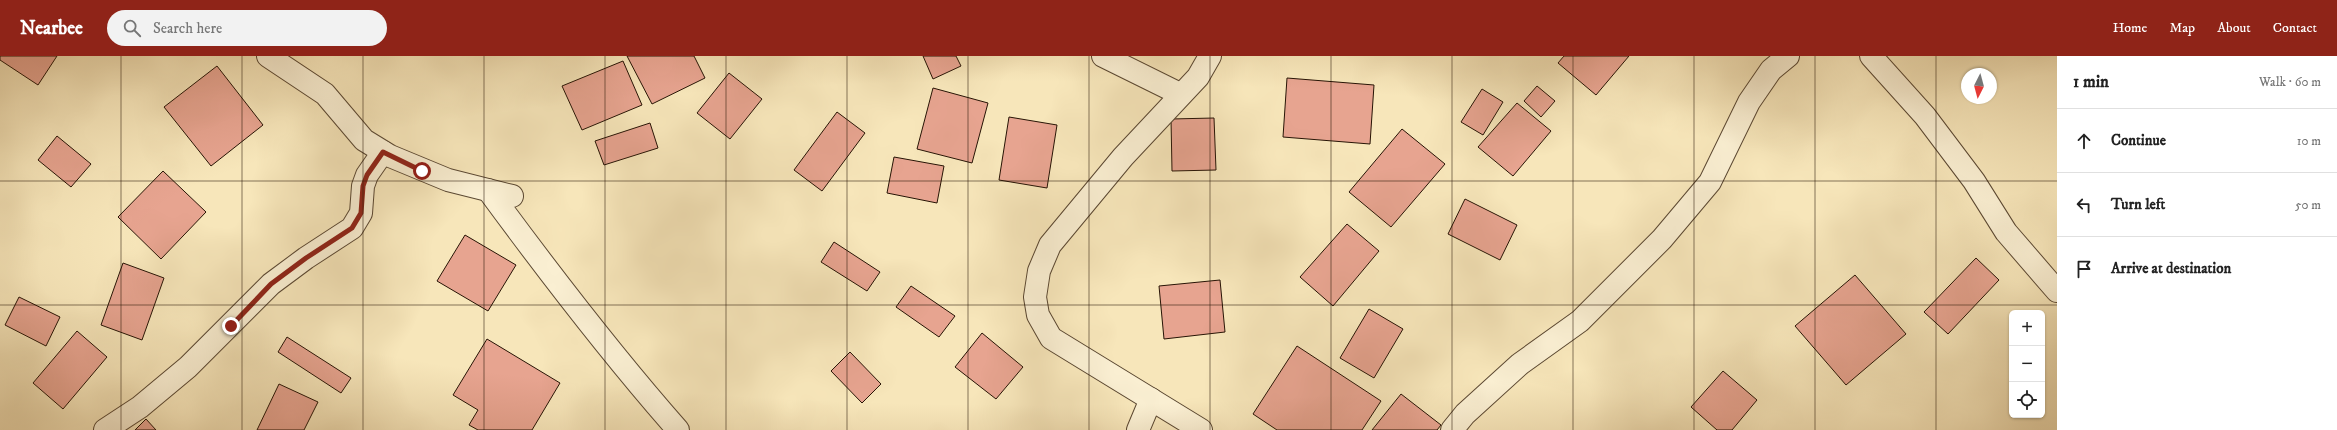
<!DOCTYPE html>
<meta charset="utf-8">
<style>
:root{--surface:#fff;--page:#f2f2f2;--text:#222;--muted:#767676;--line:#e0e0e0;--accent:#8f2418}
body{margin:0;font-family:"IM FELL DW Pica",serif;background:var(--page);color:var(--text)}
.controls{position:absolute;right:12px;bottom:12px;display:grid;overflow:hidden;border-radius:6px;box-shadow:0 1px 3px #0004}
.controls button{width:36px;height:36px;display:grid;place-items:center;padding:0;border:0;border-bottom:1px solid var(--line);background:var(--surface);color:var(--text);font:20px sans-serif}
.compass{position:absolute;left:1961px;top:12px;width:36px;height:36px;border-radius:50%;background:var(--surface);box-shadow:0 1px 3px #0004;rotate:186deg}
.stop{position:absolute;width:12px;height:12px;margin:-9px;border:3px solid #8f2418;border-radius:50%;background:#fff}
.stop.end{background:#8f2418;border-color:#fff;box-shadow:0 1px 4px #0008}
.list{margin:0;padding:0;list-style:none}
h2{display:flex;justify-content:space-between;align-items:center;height:52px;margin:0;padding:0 16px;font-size:17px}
h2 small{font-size:13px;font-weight:400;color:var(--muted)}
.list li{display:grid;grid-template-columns:26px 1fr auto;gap:12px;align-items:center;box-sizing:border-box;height:64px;padding:0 16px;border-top:1px solid var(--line)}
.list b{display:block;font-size:15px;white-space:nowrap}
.list em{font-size:13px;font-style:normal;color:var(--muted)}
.icon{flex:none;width:22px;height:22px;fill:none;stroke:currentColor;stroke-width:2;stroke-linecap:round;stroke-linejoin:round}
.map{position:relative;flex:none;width:2057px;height:374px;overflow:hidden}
header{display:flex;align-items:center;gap:24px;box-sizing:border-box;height:56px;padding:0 20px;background:var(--accent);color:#fff}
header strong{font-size:19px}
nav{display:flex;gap:22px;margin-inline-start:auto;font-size:14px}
.search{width:280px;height:36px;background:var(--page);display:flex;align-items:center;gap:10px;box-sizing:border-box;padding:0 14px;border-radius:22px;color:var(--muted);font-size:15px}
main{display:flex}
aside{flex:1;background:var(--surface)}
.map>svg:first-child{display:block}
</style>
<header>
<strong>Nearbee</strong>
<div class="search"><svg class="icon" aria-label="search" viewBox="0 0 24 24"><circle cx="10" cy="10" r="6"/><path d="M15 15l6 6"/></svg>Search here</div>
<nav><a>Home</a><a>Map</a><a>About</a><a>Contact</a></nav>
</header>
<main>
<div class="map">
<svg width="2057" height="374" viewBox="0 0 2057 374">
<rect width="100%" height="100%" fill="#f7e6ba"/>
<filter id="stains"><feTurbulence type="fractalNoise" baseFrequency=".005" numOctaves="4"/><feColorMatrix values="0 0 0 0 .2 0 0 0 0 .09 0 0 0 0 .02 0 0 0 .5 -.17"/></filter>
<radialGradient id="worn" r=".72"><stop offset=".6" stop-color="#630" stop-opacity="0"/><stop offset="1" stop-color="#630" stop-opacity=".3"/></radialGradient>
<g fill="#e7a490" stroke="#271405">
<path d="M0 0H57L38 29 0 4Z"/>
<path d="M627 0H694L705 22 652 48Z"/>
<path d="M923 0H956L961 10 933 23Z"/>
<path d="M1564 0H1629L1596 39 1558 7Z"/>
<path d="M623 5 642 49 582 74 562 30Z"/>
<path d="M217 10 263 69 211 110 164 51Z"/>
<path d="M729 17 762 43 730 83 697 57Z"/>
<path d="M1287 22 1374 29 1370 88 1283 81Z"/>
<path d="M1537 30 1555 45 1541 61 1524 45Z"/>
<path d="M933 32 988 47 972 107 917 93Z"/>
<path d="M1482 33 1503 46 1483 79 1461 66Z"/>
<path d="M1517 47 1551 75 1513 120 1478 91Z"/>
<path d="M837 56 865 77 822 135 794 114Z"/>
<path d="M1009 61 1057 69 1047 132 999 124Z"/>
<path d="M1214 62 1216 114 1172 115 1171 63Z"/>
<path d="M650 67 658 92 604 109 595 85Z"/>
<path d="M1402 73 1445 108 1391 171 1349 136Z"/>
<path d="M57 80 91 108 71 131 38 104Z"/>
<path d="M894 101 944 110 937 147 887 137Z"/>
<path d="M163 115 206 156 161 203 118 161Z"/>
<path d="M1465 143 1517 169 1500 204 1448 178Z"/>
<path d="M1347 168 1379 195 1333 250 1300 221Z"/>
<path d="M465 179 516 209 488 255 437 225Z"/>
<path d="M834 186 880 216 867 235 821 206Z"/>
<path d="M1976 202 1999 224 1948 278 1924 256Z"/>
<path d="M123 207 164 222 142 284 101 269Z"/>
<path d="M1855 219 1906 278 1846 329 1795 270Z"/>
<path d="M1220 224 1225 276 1164 283 1159 230Z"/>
<path d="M911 230 955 260 939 281 896 251Z"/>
<path d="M19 241 60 261 46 290 5 269Z"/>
<path d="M1369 253 1403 273 1374 322 1340 302Z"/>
<path d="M77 275 107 301 63 353 33 327Z"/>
<path d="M982 277 1023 311 996 343 955 311Z"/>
<path d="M287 281 351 322 341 337 278 296Z"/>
<path d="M487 283 560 327 532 374H478L469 369 478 354 453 339Z"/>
<path d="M1297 290 1381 345 1362 374H1277L1253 358Z"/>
<path d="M850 296 881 328 862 347 831 315Z"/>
<path d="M1723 315 1757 344 1732 374H1717L1691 351Z"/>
<path d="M279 328 318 346 304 374H257Z"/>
<path d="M1401 338 1441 369 1437 374H1372Z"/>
<path d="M146 363 156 374H135Z"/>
</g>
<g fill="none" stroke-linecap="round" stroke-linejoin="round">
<defs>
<g id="minor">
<path d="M268 0 325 38 364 84 390 100 448 124 512 140"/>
<path d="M1103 0 1180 38"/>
<path d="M1871 0 1925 60 1974 125 2006 176 2057 235"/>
<path d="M488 134C549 217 610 297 678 374"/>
<path d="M105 374 140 351 188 311 271 228 306 202 352 172 361 157 363 130 367 119 383 96"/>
<path d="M1138 374 1151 343"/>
<path d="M1201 374 1051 282 1038 259 1035 241 1039 215 1050 189 1123 101 1198 21 1210 0"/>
<path d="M1452 374 1465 358 1520 308 1580 265 1662 183 1710 126 1749 46 1771 14 1788 0"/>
</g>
</defs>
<use href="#minor" stroke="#5b4832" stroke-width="24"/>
<use href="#minor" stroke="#faefd2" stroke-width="22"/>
</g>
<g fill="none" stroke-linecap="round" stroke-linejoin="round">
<path stroke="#8f2418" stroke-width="5" d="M231 270 271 228 306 202 352 172 361 157 363 130 367 119 383 96 422 115"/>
</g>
<path fill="none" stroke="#271405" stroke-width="1" stroke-opacity="0.55" d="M121 0V374M242 0V374M363 0V374M484 0V374M605 0V374M726 0V374M847 0V374M968 0V374M1089 0V374M1210 0V374M1331 0V374M1452 0V374M1573 0V374M1694 0V374M1815 0V374M1936 0V374M0 125H2057M0 249H2057"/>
<rect width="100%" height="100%" filter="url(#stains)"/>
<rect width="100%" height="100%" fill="url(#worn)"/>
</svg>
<div class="controls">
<button>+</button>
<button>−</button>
<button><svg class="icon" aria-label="locate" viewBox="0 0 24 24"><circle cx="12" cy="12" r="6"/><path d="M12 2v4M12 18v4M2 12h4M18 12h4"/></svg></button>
</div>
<svg class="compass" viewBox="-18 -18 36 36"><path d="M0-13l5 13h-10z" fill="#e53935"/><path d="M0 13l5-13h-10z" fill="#767676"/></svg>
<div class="stop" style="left:422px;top:115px"></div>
<div class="stop end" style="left:231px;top:270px"></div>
</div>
<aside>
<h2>1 min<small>Walk · 60 m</small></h2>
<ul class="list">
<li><svg class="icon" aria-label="ahead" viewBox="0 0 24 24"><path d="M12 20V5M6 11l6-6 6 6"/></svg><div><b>Continue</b></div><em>10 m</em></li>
<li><svg class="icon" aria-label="left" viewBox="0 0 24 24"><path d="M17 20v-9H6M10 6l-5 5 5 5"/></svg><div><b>Turn left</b></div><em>50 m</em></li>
<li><svg class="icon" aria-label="arrive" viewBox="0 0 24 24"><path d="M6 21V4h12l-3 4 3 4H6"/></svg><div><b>Arrive at destination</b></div></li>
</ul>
</aside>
</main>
